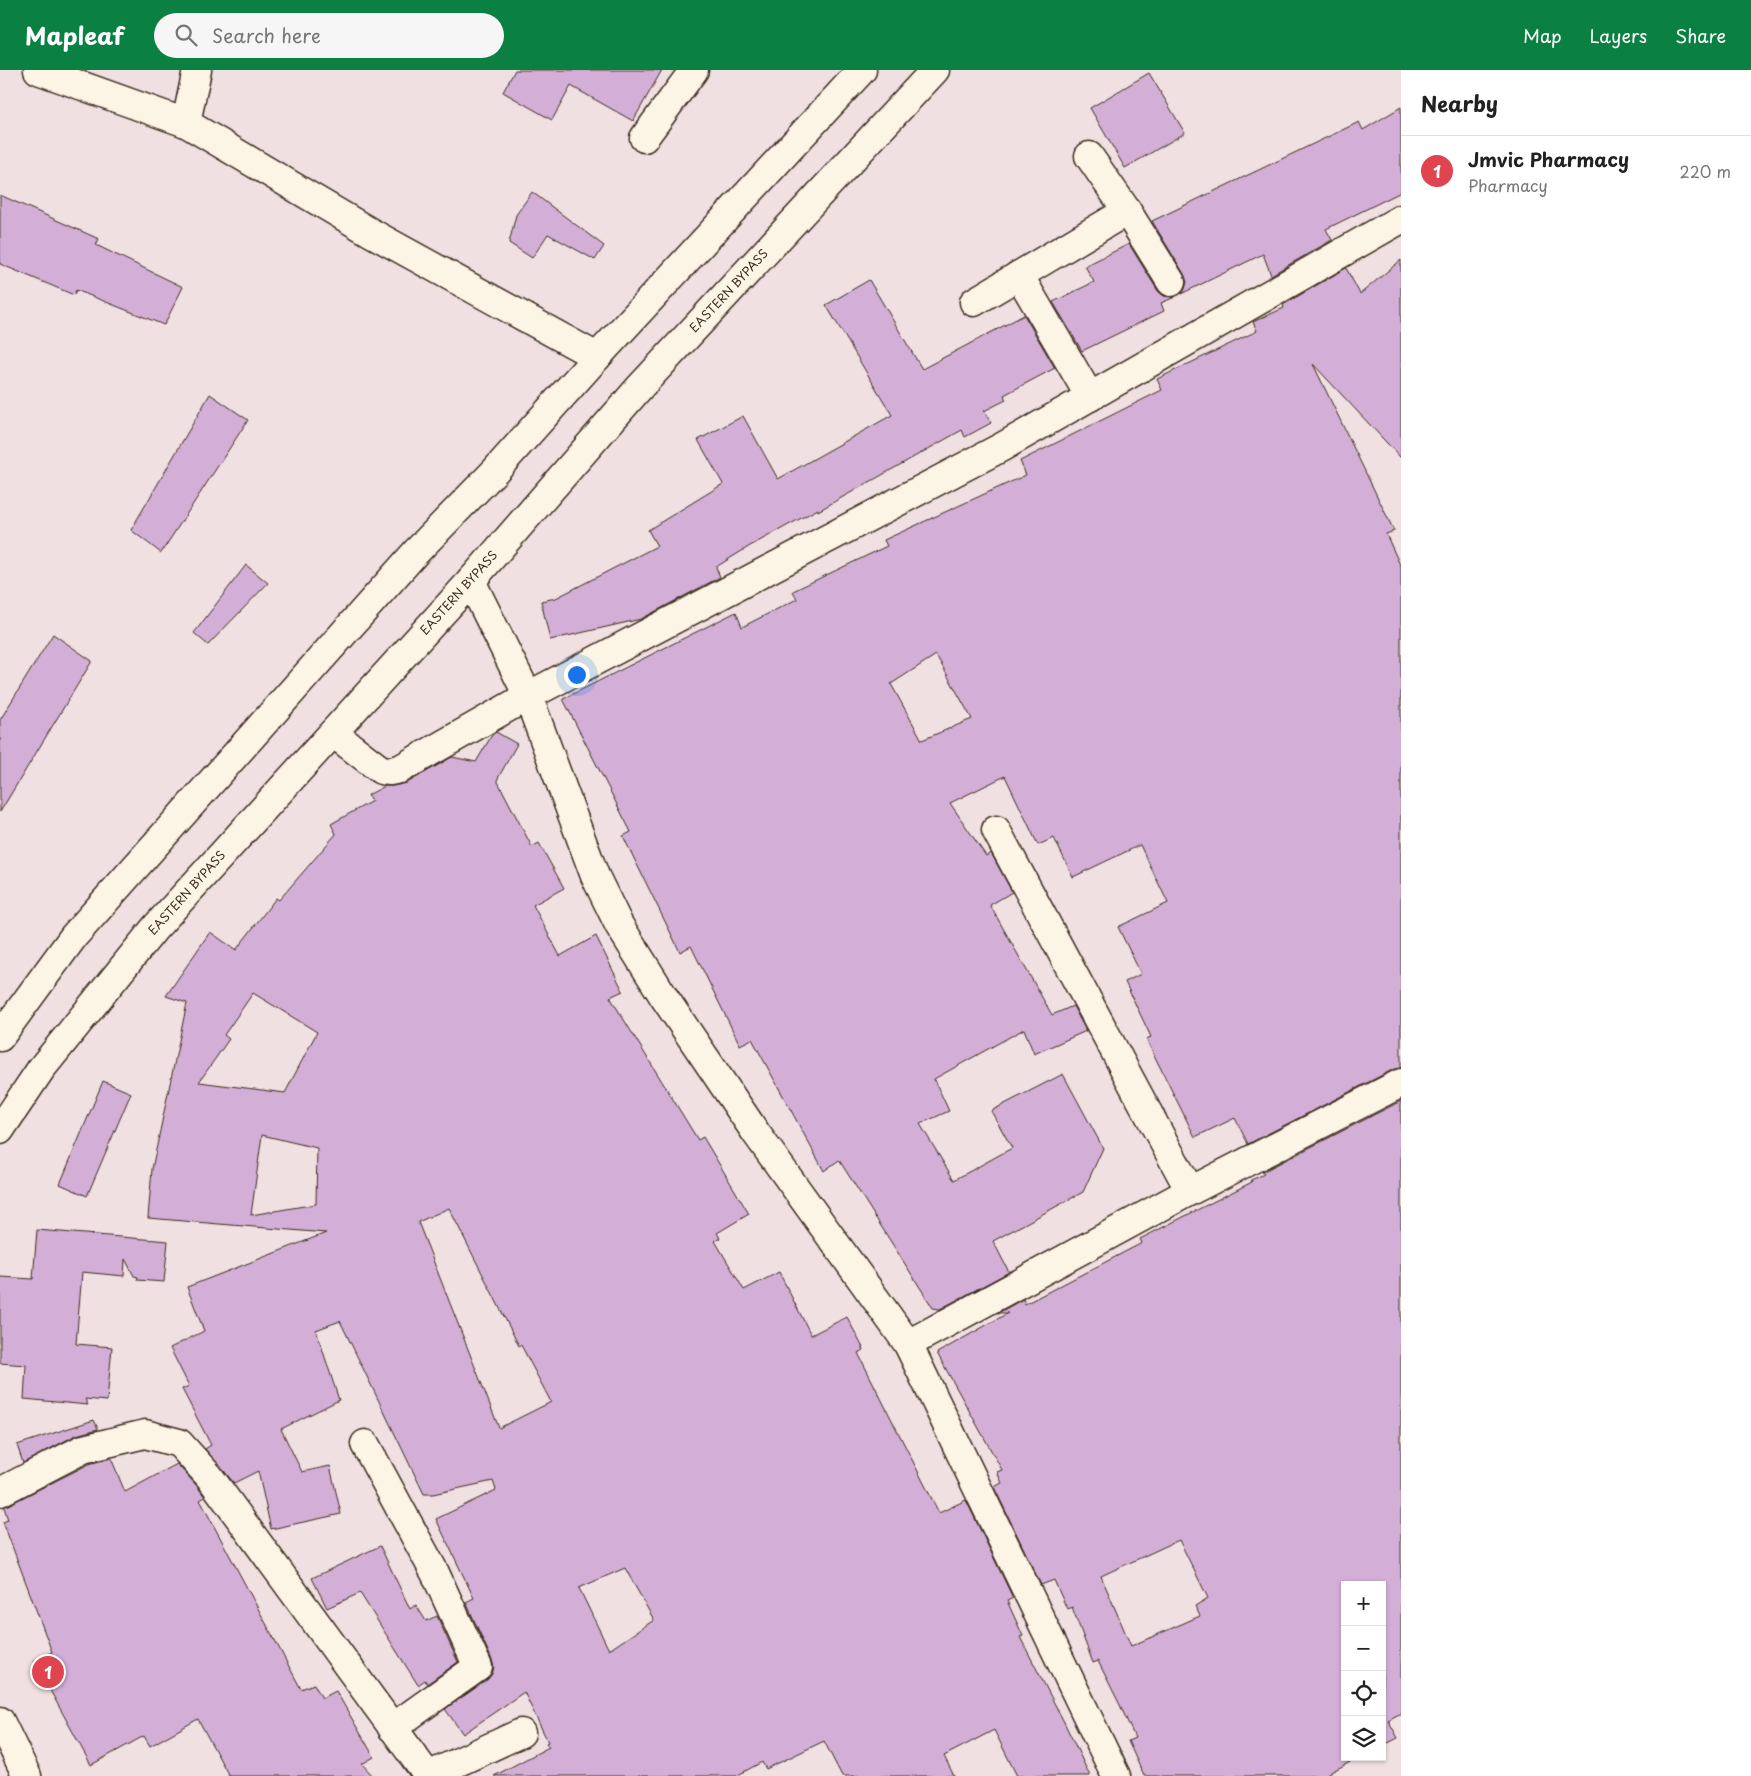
<!DOCTYPE html>
<meta charset="utf-8">
<style>
:root{--surface:#fff;--page:#f6f6f6;--text:#222;--muted:#767676;--line:#e0e0e0;--accent:#0b8043}
body{margin:0;font-family:"Playpen Sans",sans-serif;background:var(--page);color:var(--text)}
.controls{position:absolute;right:15px;bottom:15px;display:grid;overflow:hidden;border-radius:0px;box-shadow:0 1px 4px #0004}
.controls button{width:45px;height:45px;display:grid;place-items:center;padding:0;border:0;border-bottom:1px solid var(--line);background:var(--surface);color:var(--text);font:25px sans-serif}
.you{position:absolute;left:576px;top:604px;width:18px;height:18px;margin:-12px;border:4px solid #fff;border-radius:50%;background:#1a73e8;box-shadow:0 0 0 8px #1a73e833}
.badge{display:grid;place-items:center;width:32px;height:32px;border-radius:50%;background:var(--accent);color:#fff;font-size:16px;font-weight:700}
.pin{position:absolute;translate:-50% -50%;border:2px solid #fff;box-shadow:0 1px 5px #0006}
.list{margin:0;padding:0;list-style:none}
h2{display:flex;justify-content:space-between;align-items:center;height:65px;margin:0;padding:0 20px;font-size:21px}
h2 small{font-size:16px;font-weight:400;color:var(--muted)}
.list li{display:grid;grid-template-columns:32px 1fr auto;gap:15px;align-items:center;box-sizing:border-box;height:70px;padding:0 20px;border-top:1px solid var(--line)}
.list b{display:block;font-size:19px;white-space:nowrap}
.list p{margin:0;font-size:16px;white-space:nowrap;color:var(--muted)}
.list em{font-size:16px;font-style:normal;color:var(--muted)}
.icon{flex:none;width:28px;height:28px;fill:none;stroke:currentColor;stroke-width:2;stroke-linecap:round;stroke-linejoin:round}
.map{position:relative;flex:none;width:1401px;height:1706px;overflow:hidden}
header{display:flex;align-items:center;gap:30px;box-sizing:border-box;height:70px;padding:0 25px;background:var(--accent);color:#fff}
header strong{font-size:24px}
nav{display:flex;gap:28px;margin-inline-start:auto;font-size:18px}
.search{width:350px;height:45px;background:var(--page);display:flex;align-items:center;gap:12px;box-sizing:border-box;padding:0 18px;border-radius:28px;color:var(--muted);font-size:19px}
main{display:flex}
aside{flex:1;background:var(--surface)}
.map>svg:first-child{display:block}
</style>
<header>
<strong>Mapleaf</strong>
<div class="search"><svg class="icon" aria-label="search" viewBox="0 0 24 24"><circle cx="10" cy="10" r="6"/><path d="M15 15l6 6"/></svg>Search here</div>
<nav><a>Map</a><a>Layers</a><a>Share</a></nav>
</header>
<main>
<div class="map">
<svg width="1401" height="1706" viewBox="0 0 1401 1706">
<rect width="100%" height="100%" fill="#f0e0e1"/>
<filter id="ink" filterUnits="userSpaceOnUse"><feTurbulence type="fractalNoise" baseFrequency=".02" numOctaves="2"/><feDisplacementMap in="SourceGraphic" scale="10" xChannelSelector="R" yChannelSelector="G"/><feConvolveMatrix kernelMatrix="1 2 1 2 8 2 1 2 1" color-interpolation-filters="sRGB"/></filter>
<g filter="url(#ink)">
<g fill="#d3afd8" stroke="#3b2a1e" fill-rule="evenodd">
<path d="M515 0H662L633 51 571 16 552 50 503 22Z"/>
<path d="M1149 3 1185 63 1125 98 1090 38Z"/>
<path d="M1401 37V122L1326 159 1332 170 1271 205 1263 184 1181 224 1185 219 1187 212 1184 204 1152 151 1359 52 1363 60Z"/>
<path d="M532 122 604 176 595 190 548 164 532 188 509 173 516 145Z"/>
<path d="M0 125 99 169 96 175 183 217 164 255 76 220 74 225 0 194Z"/>
<path d="M1129 174 1158 221 1164 226 1175 227 1161 233 1164 241 1082 281 1053 232 1094 212 1085 196Z"/>
<path d="M1401 190V388L1313 294 1394 461 1386 464 1401 497V998L1394 999 1248 1074 1235 1048 1195 1067 1146 969 1151 967 1125 912 1141 904 1118 857 1168 833 1140 775 1073 807 1054 768 1038 775 1005 706 950 733 986 786 991 783 1012 822 990 835 1052 945 1073 936 1086 961 1034 984 1024 959 934 1009 949 1041 920 1054 954 1110 1012 1078 991 1041 1063 1004 1103 1078 1083 1122 993 1171 1009 1202 940 1239 933 1238 839 1090 824 1101 752 969 740 975 691 876 680 882 623 766 631 762 563 629 736 542 742 557 797 529 793 521 887 476 884 470 1026 405 1020 391 1162 320 1157 309 1257 261 1253 252 1284 238 1283 235 1346 198 1360 224ZM936 585 972 649 922 670 891 614Z"/>
<path d="M869 210 922 299 1024 245 1055 298 1004 325 1006 330 984 341 991 353 965 367 962 360 818 441V439L750 476 716 497 720 507 641 549 550 570 541 531 556 528 657 476 648 460 723 414 698 370 743 346 778 409 892 345 826 235Z"/>
<path d="M210 324 248 350 161 483 131 460Z"/>
<path d="M246 495 268 513 208 575 194 563Z"/>
<path d="M53 564 92 591 0 742V650Z"/>
<path d="M496 662 517 674 497 710 532 777 539 773 564 818 533 835 560 886 596 866 623 921 610 927 698 1070 703 1067 749 1144 717 1163 720 1168 715 1171 744 1220 779 1202 811 1265 847 1247 864 1280 858 1283 939 1443 966 1430 1013 1528 1007 1531 1023 1566 1020 1567 1064 1652 1090 1706H1017L994 1660 944 1686 954 1706H842L824 1671 766 1699 762 1692 736 1706H494L549 1677 546 1673 548 1672 524 1622 463 1664 445 1639 487 1610 492 1604 494 1597 492 1590 466 1532 474 1528 436 1449 496 1420 493 1411 433 1424H424L340 1251 316 1260 339 1330 281 1359 302 1402 330 1396 341 1444 271 1459 258 1401 234 1413 205 1379 211 1375 182 1319 189 1316 170 1278 204 1261 187 1217 326 1163 148 1148 152 1099 187 933 166 926 210 862 236 880 276 828 279 830 336 764 331 754 372 731 368 725 385 716H393L407 713 452 687 476 692 492 665ZM253 923 317 962 285 1023 199 1012 229 969 224 965ZM262 1065 317 1078 316 1134 251 1145ZM449 1138 519 1276 521 1275 551 1332 499 1358 418 1152ZM625 1498 654 1550 609 1580 579 1518Z"/>
<path d="M103 1011 131 1023 87 1126 60 1114Z"/>
<path d="M1401 1031V1643L1388 1650 1398 1668 1382 1676V1515H1345V1687H1360L1323 1706H1144L1128 1671 1135 1668 1120 1635 1098 1591 1093 1593 1072 1537 1067 1539 1054 1510 1041 1515 994 1417 1002 1413 997 1402 1002 1400 937 1283 1008 1243H998L1023 1229 1025 1234 1142 1173 1140 1169 1252 1112 1251 1110 1264 1104 1262 1102ZM1179 1470 1208 1528 1195 1536 1200 1546 1131 1576 1101 1506Z"/>
<path d="M37 1160 168 1171 164 1212 137 1210 138 1207 134 1206 125 1189 124 1206 82 1202 76 1274 112 1277 107 1331 85 1329 88 1335 24 1329 26 1295 0 1293V1207L33 1209Z"/>
<path d="M94 1350 98 1359 76 1365 23 1393 17 1375Z"/>
<path d="M111 1388 125 1422 177 1394 197 1416 205 1427 200 1430 301 1619 314 1614 322 1628 336 1621 374 1687 362 1694 373 1706H229L198 1649 150 1676 144 1666 91 1695 34 1591 52 1582 3 1452 8 1450 4 1437 89 1394Z"/>
<path d="M380 1476 410 1539 416 1535 426 1551 437 1546 458 1592 427 1614 425 1610 418 1615 360 1523 327 1538 312 1508Z"/>
</g>
<g fill="none" stroke-linecap="round" stroke-linejoin="round">
<defs>
<g id="minor">
<path d="M38 0 186 53 370 162 597 287"/>
<path d="M186 53 197 0"/>
<path d="M644 68 694 0"/>
<path d="M1089 86 1127 141 1171 212"/>
<path d="M1019 205 1090 327"/>
<path d="M974 232 1127 141"/>
<path d="M471 511 528 626 595 806 619 855 664 927 756 1063 908 1274 1116 1706"/>
<path d="M333 663 381 700 390 701 400 699 528 626 1002 377 1401 149"/>
<path d="M996 760 1190 1121"/>
<path d="M908 1274 1190 1121 1401 1013"/>
<path d="M365 1374 435 1503 478 1597 392 1658"/>
<path d="M0 1422 83 1379 145 1364 179 1373 209 1406 428 1706"/>
<path d="M428 1706 521 1663"/>
</g>
<g id="highway">
<path d="M0 967 74 866 416 482 494 402 597 287 862 0"/>
<path d="M0 1060 41 999 155 858 471 511 640 317 935 0"/>
<path d="M0 1651 27 1706"/>
</g>
</defs>
<use href="#minor" stroke="#3b2a1e" stroke-width="31"/>
<use href="#highway" stroke="#3b2a1e" stroke-width="31"/>
<use href="#minor" stroke="#fcf5e5" stroke-width="28"/>
<use href="#highway" stroke="#fcf5e5" stroke-width="28"/>
</g>
</g>
<g text-anchor="middle" stroke-width="5" stroke-linejoin="round" paint-order="stroke">
<g font-size="12" fill="#3b2a1e" stroke="#fcf5e5">
<text transform="translate(729 221) rotate(-47)" y="4">EASTERN BYPASS</text>
<text transform="translate(459 523) rotate(-48)" y="4">EASTERN BYPASS</text>
<text transform="translate(187 823) rotate(-48)" y="4">EASTERN BYPASS</text>
</g>
</g>
</svg>
<div class="controls">
<button>+</button>
<button>−</button>
<button><svg class="icon" aria-label="locate" viewBox="0 0 24 24"><circle cx="12" cy="12" r="6"/><path d="M12 2v4M12 18v4M2 12h4M18 12h4"/></svg></button>
<button><svg class="icon" aria-label="layers" viewBox="0 0 24 24"><path d="M12 4l9 5-9 5-9-5zM3 14l9 5 9-5"/></svg></button>
</div>
<div class="you"></div>
<div class="pin badge" style="left:48px;top:1602px;background:#e0444e">1</div>
</div>
<aside>
<h2>Nearby<small></small></h2>
<ul class="list">
<li><span class="badge" style="background:#e0444e">1</span><div><b>Jmvic Pharmacy</b><p>Pharmacy</p></div><em>220 m</em></li>
</ul>
</aside>
</main>
